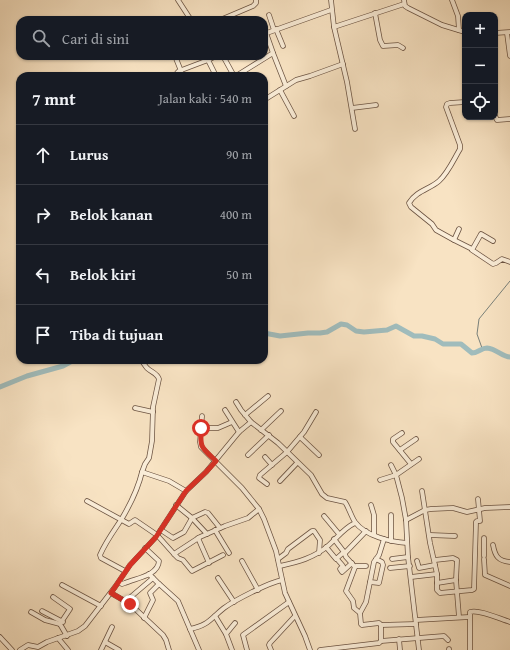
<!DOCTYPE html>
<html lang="id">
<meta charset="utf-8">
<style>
:root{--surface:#171b24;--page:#20242c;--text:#f1f3f6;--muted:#9ea1a6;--line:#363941}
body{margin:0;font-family:"Gentium Book Plus",serif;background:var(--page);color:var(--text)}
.controls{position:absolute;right:12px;top:12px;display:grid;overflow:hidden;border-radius:8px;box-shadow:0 1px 3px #0004}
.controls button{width:36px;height:36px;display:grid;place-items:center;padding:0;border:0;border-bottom:1px solid var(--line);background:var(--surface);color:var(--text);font:20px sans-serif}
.stop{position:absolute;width:12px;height:12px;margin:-9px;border:3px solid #d93025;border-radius:50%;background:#fff}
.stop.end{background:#d93025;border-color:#fff;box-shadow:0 1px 4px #0008}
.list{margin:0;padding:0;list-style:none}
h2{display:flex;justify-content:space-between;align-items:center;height:52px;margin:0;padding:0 16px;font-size:17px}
h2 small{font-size:13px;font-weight:400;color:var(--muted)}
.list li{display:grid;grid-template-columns:26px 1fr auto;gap:12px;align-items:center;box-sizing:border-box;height:60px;padding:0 16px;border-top:1px solid var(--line)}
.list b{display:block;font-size:15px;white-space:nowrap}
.list em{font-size:13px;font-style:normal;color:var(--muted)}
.icon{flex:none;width:22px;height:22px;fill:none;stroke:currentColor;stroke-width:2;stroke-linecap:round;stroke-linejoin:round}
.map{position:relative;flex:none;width:510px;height:650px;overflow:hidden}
.search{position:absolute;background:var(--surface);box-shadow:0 1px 3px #0004;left:16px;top:16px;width:252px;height:44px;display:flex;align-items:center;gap:10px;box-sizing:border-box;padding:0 14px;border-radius:12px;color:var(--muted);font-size:15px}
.panel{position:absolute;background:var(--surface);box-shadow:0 1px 3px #0004;left:16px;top:72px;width:252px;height:292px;border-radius:12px}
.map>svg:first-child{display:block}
</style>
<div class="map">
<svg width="510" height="650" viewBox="0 0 510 650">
<rect width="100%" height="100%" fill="#f8e3c3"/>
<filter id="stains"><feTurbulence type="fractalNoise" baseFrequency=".005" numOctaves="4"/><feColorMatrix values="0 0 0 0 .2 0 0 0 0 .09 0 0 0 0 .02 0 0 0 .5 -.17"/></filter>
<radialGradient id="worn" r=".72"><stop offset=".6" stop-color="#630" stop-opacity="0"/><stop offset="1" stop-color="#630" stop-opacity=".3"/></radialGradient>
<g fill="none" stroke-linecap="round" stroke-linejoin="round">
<path stroke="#79807a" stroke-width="1" d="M482 348 477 334 479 319 510 281"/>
<g stroke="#a0bcbc" stroke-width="5">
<path d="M264 333 280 336 308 333H320L327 332 341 324 347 325 356 331 364 332 387 330 396 326 414 336H422L435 339 443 344H461L472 353C478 353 481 348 487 348 497 349 502 357 510 357"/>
<path d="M0 387 27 376 63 366 74 360"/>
</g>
<defs>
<g id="minor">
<path d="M178 0 191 20"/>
<path d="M331 0 334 27 404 4"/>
<path d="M404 0 405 6 408 8 442 25 465 32"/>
<path d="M452 0 458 16 459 30"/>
<path d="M375 13 380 40 383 46 398 45 403 48"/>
<path d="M269 15 274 30"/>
<path d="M220 20 253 6 256 3V0"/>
<path d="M334 27 347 82 355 129"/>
<path d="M276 29 283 46"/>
<path d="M495 33 510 32"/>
<path d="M507 33 510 56"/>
<path d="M264 34 331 10"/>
<path d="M273 53 286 86"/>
<path d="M175 56 181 71"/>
<path d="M223 56 234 76"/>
<path d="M177 76V73L179 71 208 60"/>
<path d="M216 76 208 60 216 56"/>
<path d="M236 76 273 53 266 33"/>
<path d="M280 90 294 116"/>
<path d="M264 100 296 80 310 76 343 64"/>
<path d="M352 108 376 105"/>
<path d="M495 116 497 120 510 119"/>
<path d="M264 120V122"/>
<path d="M459 229 454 240 436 230 432 224 411 207 409 203C416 191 430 189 439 181 448 173 454 159 460 149V145L446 107 447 104 450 103 465 102"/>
<path d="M454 240 472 249"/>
<path d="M493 241 481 234 472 250 493 264 496 263 502 259 510 262"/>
<path d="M141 360C143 362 145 366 147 368 151 372 157 373 159 379L153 407 152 441 149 458 145 464 142 472 169 481 186 491"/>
<path d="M236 402 241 410 251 422 278 443 311 475 322 494 327 498 345 502C349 508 351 516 355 522 365 536 391 542 407 543"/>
<path d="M135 408 153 412"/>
<path d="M225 410 239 432"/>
<path d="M245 415 268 396"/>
<path d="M202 416 200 442 201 447 242 488 259 509 264 519 276 551 285 593 305 636 310 650"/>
<path d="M201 428H218L232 422"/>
<path d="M261 430 281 411"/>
<path d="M402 433 393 439V442L411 464"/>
<path d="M300 437 319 455"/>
<path d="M400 450 416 439"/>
<path d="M248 455 269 435"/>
<path d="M265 457 272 465"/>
<path d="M419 459 396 475 402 498 406 520 408 557 419 650"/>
<path d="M380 480 396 475 391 465"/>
<path d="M280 481 297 463"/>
<path d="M267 484 259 478 260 475 287 452 304 432 316 412"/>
<path d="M422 491 430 543 437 574V590L440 593 472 590 474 589 476 522 477 521H480L478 499"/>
<path d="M87 501 129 524 135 520 157 535 174 554 178 558 183 560 192 571 223 555"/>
<path d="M176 505 192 518 207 534"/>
<path d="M371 505 374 515V535"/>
<path d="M324 516 339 534"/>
<path d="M406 520 425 510 431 509 453 508 467 512 485 508 510 507"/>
<path d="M161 530 173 538 184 532 192 518 205 512 208 513 220 528"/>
<path d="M215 530 229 553"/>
<path d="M430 535 455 536"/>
<path d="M198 538 209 563"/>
<path d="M334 539 344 552"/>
<path d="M384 539 379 555 374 562 366 602 360 613 361 624 362 625 379 623 381 625 416 624"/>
<path d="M391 541V515"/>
<path d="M493 545C495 556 498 561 510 562"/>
<path d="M326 547 336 559 344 552 346 557 355 567 346 591 353 601 354 608 360 613"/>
<path d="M345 553 366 531"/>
<path d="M174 554 200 537 225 526 248 518 259 509"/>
<path d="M484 556V538"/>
<path d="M278 559 286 553 288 549 312 531H314L320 540 319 553"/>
<path d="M337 559 343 566 340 569 342 572 352 563"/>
<path d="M392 559 408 557"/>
<path d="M484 559 485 575 510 586"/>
<path d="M435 560 453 558 457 560 456 580 459 617"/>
<path d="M242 561 258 590"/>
<path d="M417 561 419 568 435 565"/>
<path d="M280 566C298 562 314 558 329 545 338 537 344 528 355 523"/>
<path d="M355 567 356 566H366"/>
<path d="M390 568 410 566"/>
<path d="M125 571 101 558 100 555C105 543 113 532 121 520 130 505 138 489 142 472"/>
<path d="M149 574 157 582 178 601 199 650"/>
<path d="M411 577 437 574"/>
<path d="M218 578 234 602"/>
<path d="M119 582 122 584 125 583C136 578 158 576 159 561L145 548"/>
<path d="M370 582 379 583 383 565 382 562 376 559"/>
<path d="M437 583 456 580"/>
<path d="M62 585 101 606"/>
<path d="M111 593 130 604 163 635 166 640 169 650"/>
<path d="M53 597 70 609 60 624 67 636"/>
<path d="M126 601 153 578"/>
<path d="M42 611 63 622"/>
<path d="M31 612 45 620 60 624"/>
<path d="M215 616 226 634"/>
<path d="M144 618 153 600 150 593 159 584"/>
<path d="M416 620 469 617"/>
<path d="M190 629C209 625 210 619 224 608 235 600 268 583 282 580"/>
<path d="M0 637 12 650"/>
<path d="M58 638 68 650"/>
<path d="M399 639 400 650"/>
<path d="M381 641 444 636 448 640"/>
<path d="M105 642 119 650"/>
<path d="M449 649V650"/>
<path d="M20 650 28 645 38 647 47 642 78 631 85 626 115 587 130 565 156 537 186 491 206 472 239 432 251 422"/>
<path d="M101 650 112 627"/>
<path d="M232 650 226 634 235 623"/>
<path d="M247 650 243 635 289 602"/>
<path d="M271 650 269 645 270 643 295 616"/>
<path d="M320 650 379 643 381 641V625"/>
<path d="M470 650V612C479 609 500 619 510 622"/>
</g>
</defs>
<use href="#minor" stroke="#6c5443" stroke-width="5.5"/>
<use href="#minor" stroke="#faedd8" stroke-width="4"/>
</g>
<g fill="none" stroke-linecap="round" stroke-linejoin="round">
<path stroke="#d93025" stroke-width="5" d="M130 604 111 593 130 565 156 537 186 491 206 472 216 461C201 447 200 448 201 428"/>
</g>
<rect width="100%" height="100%" filter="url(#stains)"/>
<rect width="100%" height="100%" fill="url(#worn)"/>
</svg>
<div class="controls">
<button>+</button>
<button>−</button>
<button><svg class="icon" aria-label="locate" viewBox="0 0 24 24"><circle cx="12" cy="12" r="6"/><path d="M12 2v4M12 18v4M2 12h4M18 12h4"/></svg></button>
</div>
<div class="stop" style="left:201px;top:428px"></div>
<div class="stop end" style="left:130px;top:604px"></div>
<div class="search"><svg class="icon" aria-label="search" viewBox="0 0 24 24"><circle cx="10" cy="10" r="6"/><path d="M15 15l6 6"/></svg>Cari di sini</div>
<section class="panel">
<h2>7 mnt<small>Jalan kaki · 540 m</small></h2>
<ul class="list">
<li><svg class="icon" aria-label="ahead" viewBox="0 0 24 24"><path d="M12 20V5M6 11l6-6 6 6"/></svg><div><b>Lurus</b></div><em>90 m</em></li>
<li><svg class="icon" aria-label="right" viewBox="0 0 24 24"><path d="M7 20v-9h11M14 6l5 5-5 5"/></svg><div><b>Belok kanan</b></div><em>400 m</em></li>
<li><svg class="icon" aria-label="left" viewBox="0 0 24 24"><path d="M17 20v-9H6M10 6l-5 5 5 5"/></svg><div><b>Belok kiri</b></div><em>50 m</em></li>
<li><svg class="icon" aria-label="arrive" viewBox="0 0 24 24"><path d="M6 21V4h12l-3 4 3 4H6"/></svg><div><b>Tiba di tujuan</b></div></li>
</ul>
</section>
</div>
